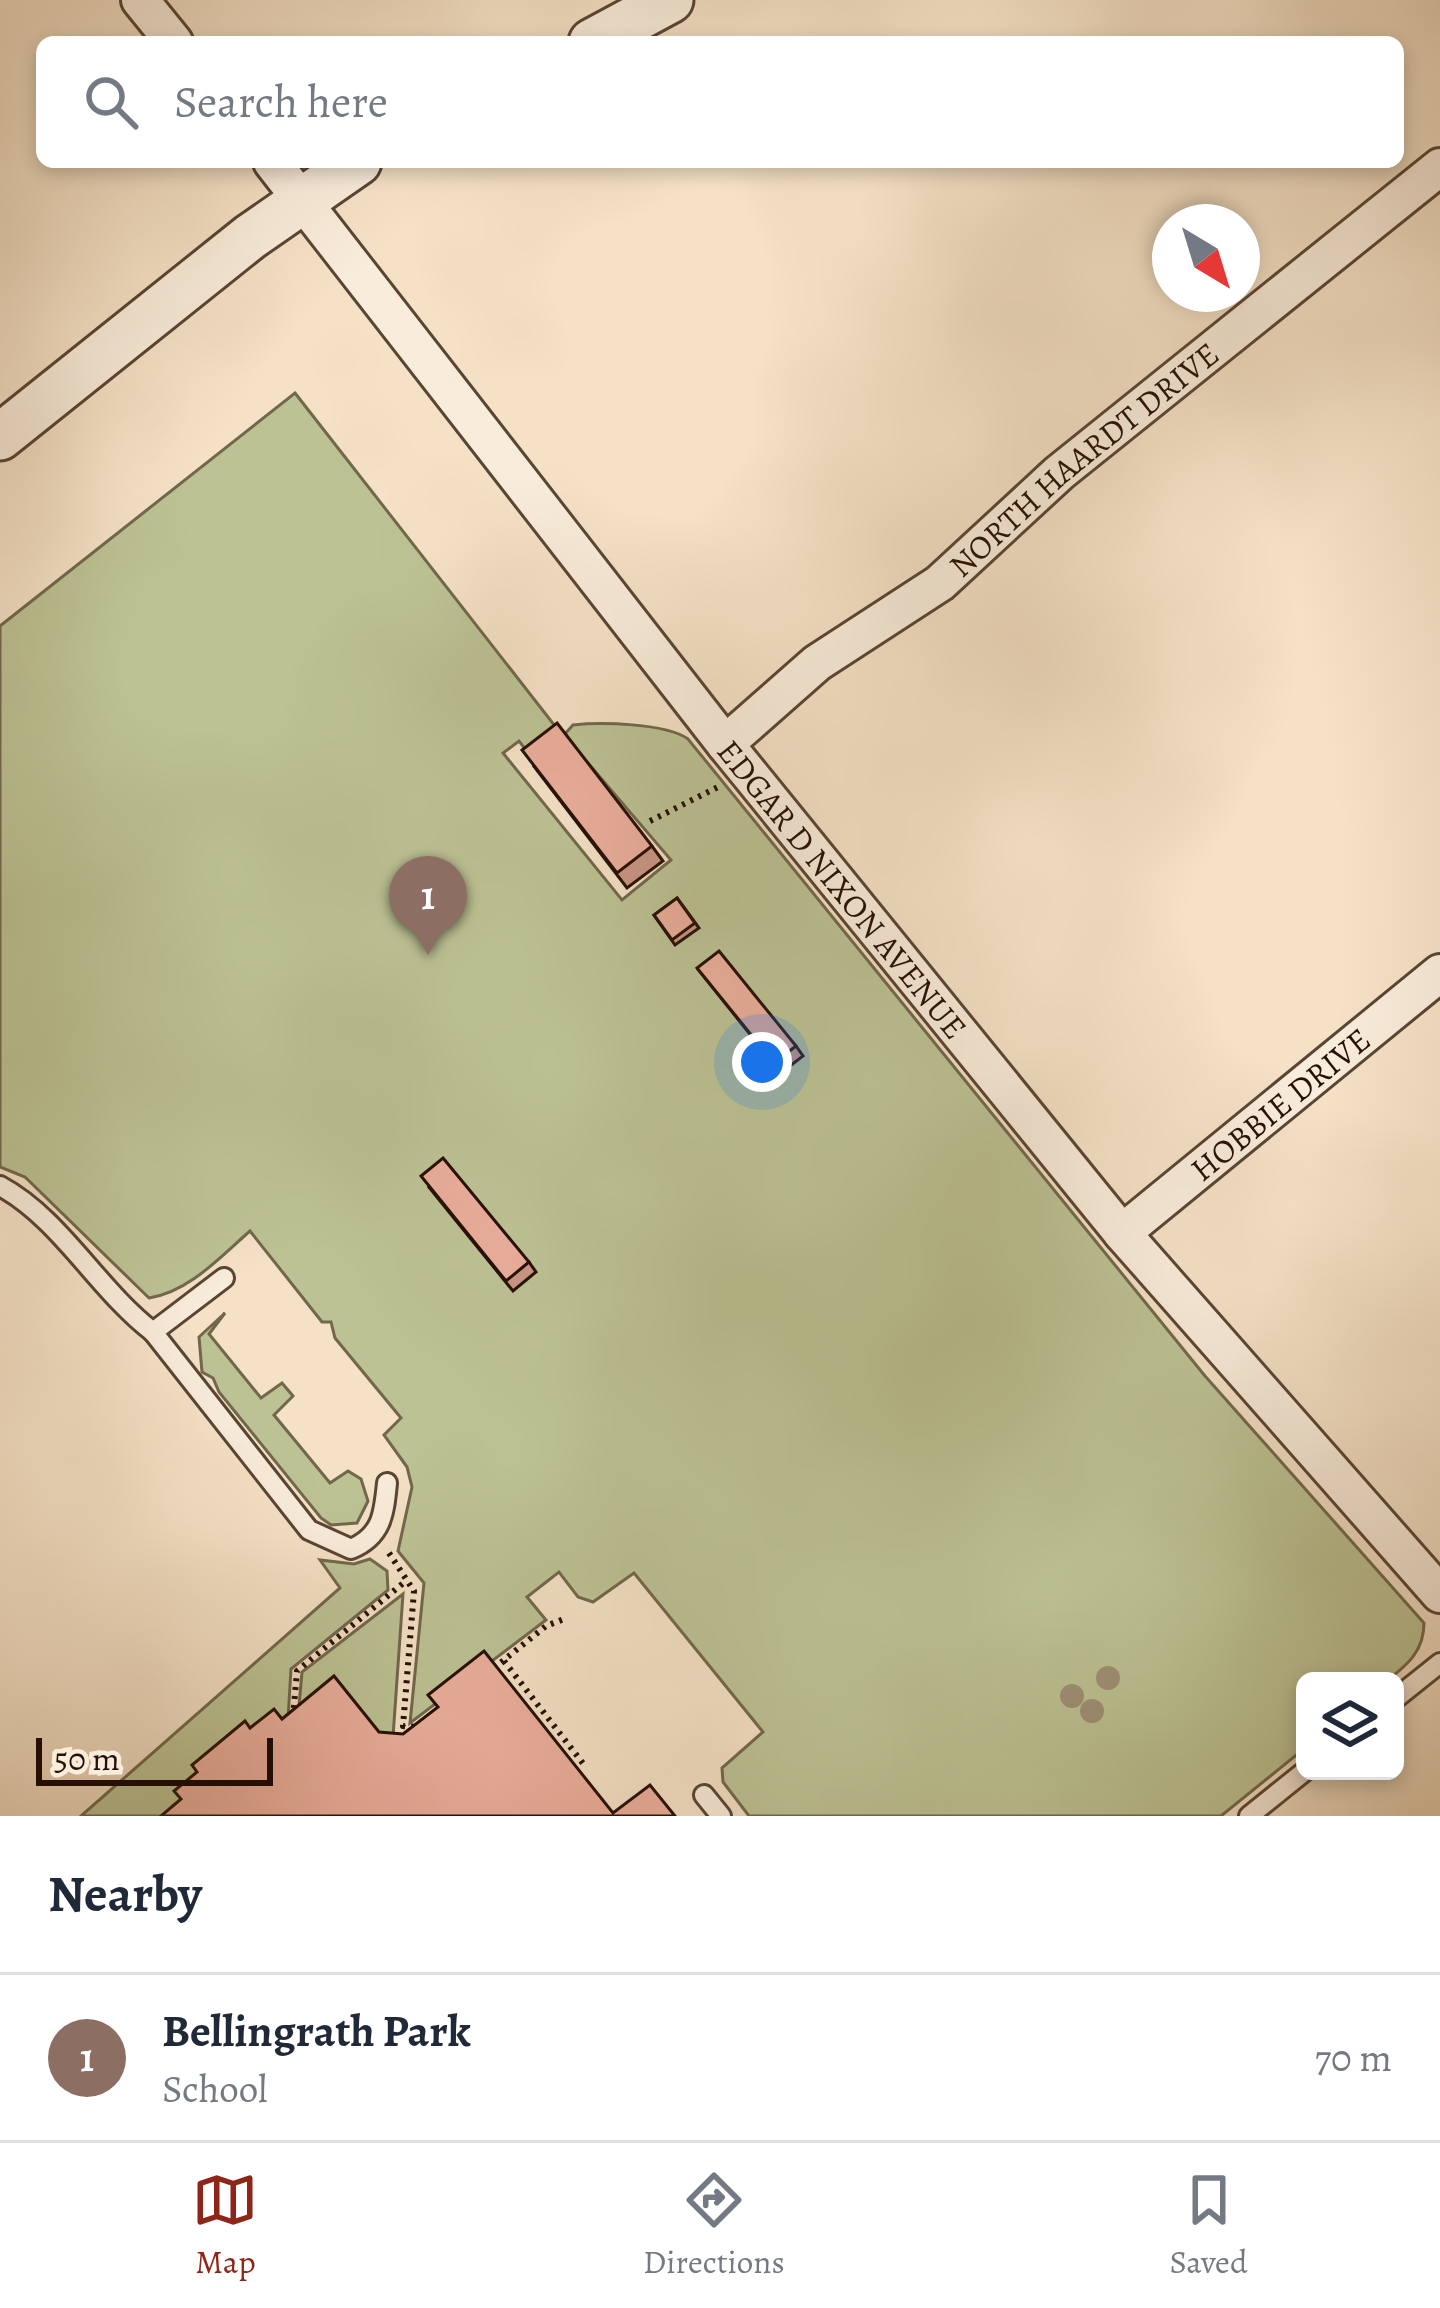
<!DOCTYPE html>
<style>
:root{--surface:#fff;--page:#f6f6f7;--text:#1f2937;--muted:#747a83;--line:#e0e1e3;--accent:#8f2418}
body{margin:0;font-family:Alegreya,serif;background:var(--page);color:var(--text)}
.controls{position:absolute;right:36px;bottom:36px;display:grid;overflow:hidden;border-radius:18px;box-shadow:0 6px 18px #0003}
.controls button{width:108px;height:108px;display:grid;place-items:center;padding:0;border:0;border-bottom:3px solid var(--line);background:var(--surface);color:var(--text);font:60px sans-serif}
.compass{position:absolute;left:1152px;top:204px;width:108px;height:108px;border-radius:50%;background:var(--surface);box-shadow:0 6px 18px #0003;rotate:142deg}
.scale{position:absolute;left:36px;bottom:30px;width:237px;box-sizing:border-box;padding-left:12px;border:6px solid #260f04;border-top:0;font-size:33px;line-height:42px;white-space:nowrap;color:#260f04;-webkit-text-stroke:9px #f8ecda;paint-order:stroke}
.you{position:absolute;left:762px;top:1062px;width:42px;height:42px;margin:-30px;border:9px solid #fff;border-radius:50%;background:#1a73e8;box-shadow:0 0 0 18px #1a73e833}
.badge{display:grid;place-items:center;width:78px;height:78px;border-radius:50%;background:var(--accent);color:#fff;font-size:39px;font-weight:700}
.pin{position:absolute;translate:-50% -99px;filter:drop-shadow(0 3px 6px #0008)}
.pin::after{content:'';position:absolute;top:63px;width:42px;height:36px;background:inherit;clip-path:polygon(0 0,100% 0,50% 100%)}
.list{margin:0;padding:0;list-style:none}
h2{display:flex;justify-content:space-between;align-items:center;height:156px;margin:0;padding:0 48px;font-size:51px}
h2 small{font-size:39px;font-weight:400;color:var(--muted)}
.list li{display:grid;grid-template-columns:78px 1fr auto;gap:36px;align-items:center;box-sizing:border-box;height:168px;padding:0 48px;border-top:3px solid var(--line)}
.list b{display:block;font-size:45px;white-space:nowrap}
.list p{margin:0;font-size:39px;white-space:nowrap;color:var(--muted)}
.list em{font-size:39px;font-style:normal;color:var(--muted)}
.icon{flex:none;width:66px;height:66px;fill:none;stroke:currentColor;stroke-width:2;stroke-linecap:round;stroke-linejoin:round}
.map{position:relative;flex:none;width:1440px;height:1816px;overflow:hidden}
.search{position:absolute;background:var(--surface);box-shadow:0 6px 18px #0003;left:36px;right:36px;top:36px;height:132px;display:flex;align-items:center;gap:30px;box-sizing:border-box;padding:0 42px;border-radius:18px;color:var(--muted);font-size:45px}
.sheet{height:324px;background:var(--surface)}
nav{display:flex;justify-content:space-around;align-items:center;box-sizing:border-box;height:168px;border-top:3px solid var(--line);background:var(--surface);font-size:33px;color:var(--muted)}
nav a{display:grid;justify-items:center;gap:6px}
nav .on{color:var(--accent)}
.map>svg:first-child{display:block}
</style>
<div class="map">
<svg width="1440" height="1816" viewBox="0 0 1440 1816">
<rect width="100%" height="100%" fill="#f4e1c6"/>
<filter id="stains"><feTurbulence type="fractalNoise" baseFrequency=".00167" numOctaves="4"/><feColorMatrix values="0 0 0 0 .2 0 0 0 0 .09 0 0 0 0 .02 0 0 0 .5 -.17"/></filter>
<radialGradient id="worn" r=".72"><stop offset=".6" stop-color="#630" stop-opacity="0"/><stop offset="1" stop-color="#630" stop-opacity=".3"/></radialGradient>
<g fill="#bcc294" stroke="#71684c" stroke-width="3">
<path d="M295 393 555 726 526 750 519 741 503 753 622 900 671 860 564 735 573 725C600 722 666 723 688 739L1205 1376 1424 1623C1424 1651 1408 1664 1387 1681H1305V1748L1221 1816H749L723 1782 722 1768 763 1732 634 1573 593 1602 578 1597 559 1572 527 1597 546 1620 410 1723 424 1583 398 1551 412 1487 407 1467 384 1435 401 1418 335 1338 331 1322H322L250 1231C220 1257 189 1292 149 1298L25 1177 0 1167V626Z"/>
<path d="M225 1313 209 1334 261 1398 282 1383 293 1396 274 1415 330 1483 348 1471 361 1479 368 1501 357 1523 331 1525 321 1518 219 1392 213 1378 202 1372 199 1337Z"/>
<path d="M370 1559 387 1571 388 1590 291 1669 288 1719 191 1816H81L340 1588 320 1560 354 1564Z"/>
<path d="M403 1594 392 1751 298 1717 302 1672Z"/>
</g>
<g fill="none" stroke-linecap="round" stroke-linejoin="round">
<defs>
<g id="service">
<path d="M0 1186C61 1219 97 1289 153 1332L224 1278"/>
<path d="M153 1332 309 1530 351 1549C382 1536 384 1514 387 1483"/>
<path d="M1395 1699 1440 1663"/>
<path d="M704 1795 721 1816"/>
<path d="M1249 1816 1305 1771"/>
</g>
<g id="minor">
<path d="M140 0 174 42"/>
<path id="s1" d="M272 162 725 744 1122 1233 1440 1594"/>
<path id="s2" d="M725 744 817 663 940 583 1059 473 1440 167"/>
<path id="s3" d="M1122 1233 1440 973"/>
</g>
<g id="tertiary">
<path d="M592 42 670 0"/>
<path d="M0 437 250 237 358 162"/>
</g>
</defs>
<use href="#service" stroke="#5a4434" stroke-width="24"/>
<use href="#minor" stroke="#5a4434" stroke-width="42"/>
<use href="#tertiary" stroke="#5a4434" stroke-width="51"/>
<g stroke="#260f04" stroke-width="6" stroke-dasharray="3 6" stroke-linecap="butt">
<path d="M650 821 720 786"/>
<path d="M389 1553 414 1591 403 1726 417 1727"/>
<path d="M504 1661 585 1766"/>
<path d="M494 1668 546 1626 564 1619"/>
<path d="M293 1717 297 1671 407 1580"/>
</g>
<use href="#service" stroke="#f8ecda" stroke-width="18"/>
<use href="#minor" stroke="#f8ecda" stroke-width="36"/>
<use href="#tertiary" stroke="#f8ecda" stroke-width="45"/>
</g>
<g fill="#9f9077">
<circle cx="1108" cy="1678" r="12"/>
<circle cx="1072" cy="1696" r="12"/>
<circle cx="1092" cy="1711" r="12"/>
</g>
<g fill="#c99686" stroke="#260f04" stroke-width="3">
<path d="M533 765 652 846 663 861 627 888Z"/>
<path d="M677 898 699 928 675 945 654 915Z"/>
<path d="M697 968 796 1046 803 1056 781 1073Z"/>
<path d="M428 1186 529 1262 536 1272 513 1291Z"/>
</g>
<g fill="#eaae9c" stroke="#260f04" stroke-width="3">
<path d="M557 723 652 846 617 873 522 750Z"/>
<path d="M677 898 695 923 672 940 654 915Z"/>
<path d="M719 951 796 1046 774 1063 697 968Z"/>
<path d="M443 1158 529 1262 506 1281 421 1176Z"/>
<path d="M484 1651 613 1813 650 1785 675 1816H161L181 1799 174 1791 197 1772 192 1765 245 1721 250 1728 274 1709 282 1719 334 1676 379 1732 403 1734 438 1707 428 1695Z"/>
</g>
<g text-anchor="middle" stroke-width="12" stroke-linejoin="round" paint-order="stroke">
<g font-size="33" fill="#260f04" stroke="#f8ecda">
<text dy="12" stroke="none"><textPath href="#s2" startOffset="459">NORTH HAARDT DRIVE</textPath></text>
<text dy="12" stroke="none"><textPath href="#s1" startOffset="924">EDGAR D NIXON AVENUE</textPath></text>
<text dy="12" stroke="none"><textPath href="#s3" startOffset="204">HOBBIE DRIVE</textPath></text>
</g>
</g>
<rect width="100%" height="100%" filter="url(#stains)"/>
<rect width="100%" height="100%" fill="url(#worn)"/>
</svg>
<div class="controls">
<button><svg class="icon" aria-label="layers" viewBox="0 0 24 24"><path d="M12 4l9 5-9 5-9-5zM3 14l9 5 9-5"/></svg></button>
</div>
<svg class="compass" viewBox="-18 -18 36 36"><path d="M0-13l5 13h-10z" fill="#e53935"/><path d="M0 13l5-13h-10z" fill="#747a83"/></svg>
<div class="scale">50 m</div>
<div class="you"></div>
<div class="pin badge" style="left:428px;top:955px;background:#8d6e63">1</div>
<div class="search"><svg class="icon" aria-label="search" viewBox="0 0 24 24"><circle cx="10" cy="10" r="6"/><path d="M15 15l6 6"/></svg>Search here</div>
</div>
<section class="sheet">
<h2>Nearby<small></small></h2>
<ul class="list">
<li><span class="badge" style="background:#8d6e63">1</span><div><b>Bellingrath Park</b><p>School</p></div><em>70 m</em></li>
</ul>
</section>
<nav>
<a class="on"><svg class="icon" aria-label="map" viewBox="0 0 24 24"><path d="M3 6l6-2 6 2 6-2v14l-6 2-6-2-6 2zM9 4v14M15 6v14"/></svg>Map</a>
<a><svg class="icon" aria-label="directions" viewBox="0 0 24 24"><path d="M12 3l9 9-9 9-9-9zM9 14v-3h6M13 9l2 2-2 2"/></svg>Directions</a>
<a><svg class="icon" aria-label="saved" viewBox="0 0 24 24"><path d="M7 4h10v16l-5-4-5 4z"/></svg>Saved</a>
</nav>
